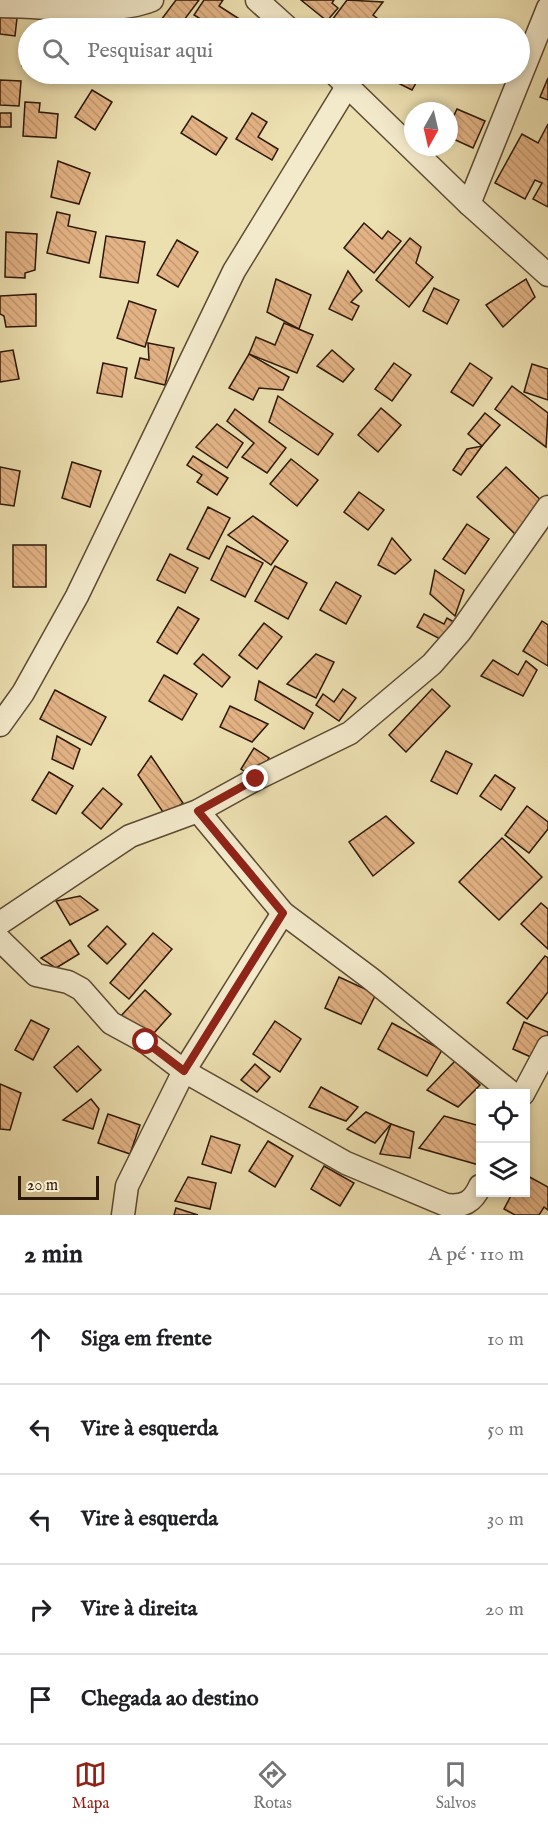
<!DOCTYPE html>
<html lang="pt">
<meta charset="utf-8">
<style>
:root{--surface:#fff;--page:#f2f2f2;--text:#202124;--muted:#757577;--line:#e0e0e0;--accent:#8f2418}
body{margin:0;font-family:"IM FELL English",serif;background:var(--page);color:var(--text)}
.controls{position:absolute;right:18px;bottom:18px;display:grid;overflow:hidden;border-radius:0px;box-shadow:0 3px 9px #0003}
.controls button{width:54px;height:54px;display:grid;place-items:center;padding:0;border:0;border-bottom:2px solid var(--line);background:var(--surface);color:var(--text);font:30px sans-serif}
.compass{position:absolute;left:404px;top:102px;width:54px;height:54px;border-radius:50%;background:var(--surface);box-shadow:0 3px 9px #0003;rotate:188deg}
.scale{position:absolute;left:18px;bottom:15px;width:81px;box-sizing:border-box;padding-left:6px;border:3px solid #2c1808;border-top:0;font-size:16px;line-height:21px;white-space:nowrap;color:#2c1808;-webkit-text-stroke:4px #f3eacc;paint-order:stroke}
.stop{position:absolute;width:18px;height:18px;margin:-14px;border:4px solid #8f2418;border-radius:50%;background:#fff}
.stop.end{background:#8f2418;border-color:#fff;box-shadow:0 2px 6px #0008}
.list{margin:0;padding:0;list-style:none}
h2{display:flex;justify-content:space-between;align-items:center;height:78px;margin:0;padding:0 24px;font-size:26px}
h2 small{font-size:20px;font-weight:400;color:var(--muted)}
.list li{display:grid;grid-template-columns:39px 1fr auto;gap:18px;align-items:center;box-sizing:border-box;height:90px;padding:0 24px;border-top:2px solid var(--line)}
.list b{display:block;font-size:22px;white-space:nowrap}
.list em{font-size:20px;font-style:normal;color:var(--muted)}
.icon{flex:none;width:33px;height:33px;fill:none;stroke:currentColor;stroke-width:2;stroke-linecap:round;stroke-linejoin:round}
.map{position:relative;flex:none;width:548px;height:1215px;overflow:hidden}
.search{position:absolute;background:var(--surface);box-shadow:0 3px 9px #0003;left:18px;right:18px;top:18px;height:66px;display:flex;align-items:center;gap:15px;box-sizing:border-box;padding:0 21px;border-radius:33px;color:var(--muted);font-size:22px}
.sheet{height:528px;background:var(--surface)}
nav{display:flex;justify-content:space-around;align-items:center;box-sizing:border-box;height:84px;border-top:2px solid var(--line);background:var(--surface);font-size:16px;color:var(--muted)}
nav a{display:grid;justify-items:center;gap:3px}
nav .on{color:var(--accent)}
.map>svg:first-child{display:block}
</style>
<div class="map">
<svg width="548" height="1215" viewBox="0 0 548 1215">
<defs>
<pattern id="building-back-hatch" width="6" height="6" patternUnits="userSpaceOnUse" patternTransform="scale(1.5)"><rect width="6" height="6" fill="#e3b385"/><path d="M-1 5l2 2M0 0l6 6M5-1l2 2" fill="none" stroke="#c39971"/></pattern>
</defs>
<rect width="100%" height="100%" fill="#ecdfb0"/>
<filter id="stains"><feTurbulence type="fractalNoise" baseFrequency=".00333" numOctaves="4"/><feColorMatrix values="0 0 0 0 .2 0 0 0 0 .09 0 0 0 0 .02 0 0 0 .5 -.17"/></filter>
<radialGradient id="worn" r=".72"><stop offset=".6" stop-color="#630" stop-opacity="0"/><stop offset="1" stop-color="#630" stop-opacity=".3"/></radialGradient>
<g fill="url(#building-back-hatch)" stroke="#2c1808" stroke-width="1.5">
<path d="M176 0H199L178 28H164L158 24Z"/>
<path d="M204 0H223L219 6 241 20 236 28H215L194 15Z"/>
<path d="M301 0H334L332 3 338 8 327 21Z"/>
<path d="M347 0 383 2 373 15 381 21 375 28H326Z"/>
<path d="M0 17 17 18 15 36 0 34Z"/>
<path d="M25 37 28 38V67L22 66Z"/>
<path d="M69 74H106L104 83Z"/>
<path d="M236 74H255L248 82Z"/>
<path d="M380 74H421L412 90Z"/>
<path d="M548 78V100L540 97Z"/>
<path d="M0 80 21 81 19 106 0 105Z"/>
<path d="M92 90 112 102 95 130 75 117Z"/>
<path d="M25 102 40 103 39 112 58 114 56 138 23 136Z"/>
<path d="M457 109 485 121 473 148 449 137V126Z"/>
<rect x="0" y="113" width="11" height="14"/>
<path d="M252 113 267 122 258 137 278 149 272 160 236 139Z"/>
<path d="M192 116 227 138 216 155 181 133Z"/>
<path d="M548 124V207L533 199 542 183 535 180 525 199 495 183 522 134 538 143Z"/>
<path d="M58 161 90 173 79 204 51 197Z"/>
<path d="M57 212 70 215 68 226 96 232 89 263 47 253Z"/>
<path d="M364 223 382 239 388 231 401 241 374 273 344 248Z"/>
<path d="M6 232 37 234 35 270 25 273V278L5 277Z"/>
<path d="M106 236 145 242 138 283 100 277Z"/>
<path d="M410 238 421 247 416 263 433 277 409 307 376 280Z"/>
<path d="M177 240 198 252 178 287 157 275Z"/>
<path d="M348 271 362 291 351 302 359 306 352 320 329 309Z"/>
<path d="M276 279 311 295 299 329 267 312Z"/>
<path d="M526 279 535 297 503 327 486 305Z"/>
<path d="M434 288 459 300 447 324 423 311Z"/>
<path d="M36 294V326L6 327 4 316 0 314V296Z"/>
<path d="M129 301 156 310 145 347 117 338Z"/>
<path d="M284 323 313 335 297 373 249 354 256 337 275 345Z"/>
<path d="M148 343 174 348 165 385 135 378 140 358 149 360Z"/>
<path d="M13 350 19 379 0 382V352Z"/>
<path d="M332 350 354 369 343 382 317 366Z"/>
<path d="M249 354 289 377 283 390 259 388 253 400 229 388Z"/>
<path d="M103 363 127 368 122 397 97 393Z"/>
<path d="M394 363 411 375 392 401 375 389Z"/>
<path d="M470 363 492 378 473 406 451 392Z"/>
<path d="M532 364 548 369V400L524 392Z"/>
<path d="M512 386 548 413 546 447 495 409Z"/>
<path d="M278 396 333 434 318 455 269 422Z"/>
<path d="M381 408 401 425 378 452 358 435Z"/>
<path d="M235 409 286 448 267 473 242 457 254 443 227 421Z"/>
<path d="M485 413 500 425 482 446 468 434Z"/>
<path d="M217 424 243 443 227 468 196 447Z"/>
<path d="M482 446 461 475 453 470 467 449Z"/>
<path d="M193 456 228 478 217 495 197 482 202 475 187 465Z"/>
<path d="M291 459 318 480 297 506 270 484Z"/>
<path d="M72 462 101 471 90 507 62 498Z"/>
<path d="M0 467 20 471 14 506 0 504Z"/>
<path d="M506 467 548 507 518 537 477 497Z"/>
<path d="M359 492 384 510 368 530 344 512Z"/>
<path d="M208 507 230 518 209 559 187 549Z"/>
<path d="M253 516 288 541 271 565 228 535Z"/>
<path d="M467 524 489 539 465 574 443 559Z"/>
<path d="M392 538 411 560 395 574 378 565Z"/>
<rect x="13" y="545" width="33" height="42"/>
<path d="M227 546 263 563 245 597 211 580Z"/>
<path d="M170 554 198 568 185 593 157 580Z"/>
<path d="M275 566 307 583 288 619 255 601Z"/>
<path d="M435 570 464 590 455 616 430 594Z"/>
<path d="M336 582 361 596 346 624 320 610Z"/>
<path d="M178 607 199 619 177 654 157 642Z"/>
<path d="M424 614 444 624 447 618 456 623 446 642 417 627Z"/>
<path d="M542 621 548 625V666L523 651Z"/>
<path d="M264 623 282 637 257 669 239 655Z"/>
<path d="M203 654 230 677 222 687 194 664Z"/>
<path d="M316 654 334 662 316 698 287 684Z"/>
<path d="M493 660 518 675 526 661 537 670 523 696 481 676Z"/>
<path d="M164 675 197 694 182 720 149 701Z"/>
<path d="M259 681 313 713 304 729 255 700Z"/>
<path d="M343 689 356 698 339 721 316 705 323 694 334 702Z"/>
<path d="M432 689 450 706 406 752 389 735Z"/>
<path d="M55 690 106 717 91 745 40 719Z"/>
<path d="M230 706 268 724 252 742 220 727Z"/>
<path d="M57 736 80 749 73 769 52 759Z"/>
<path d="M254 748 269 758 256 779 241 769Z"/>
<path d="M446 751 472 764 457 794 431 781Z"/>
<path d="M151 756 183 803 165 815 138 775Z"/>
<path d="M49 772 73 786 56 814 32 800Z"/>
<path d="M495 775 515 788 501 810 480 796Z"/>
<path d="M103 788 122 804 101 829 82 813Z"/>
<path d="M527 806 548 822V829L529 853 505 835Z"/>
<path d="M386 816 414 843 373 876 349 842Z"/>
<path d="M502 838 542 877 499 920 459 882Z"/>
<path d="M80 896 98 910 70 925 56 901Z"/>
<path d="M541 903 548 909V949L521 924Z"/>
<path d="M107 926 126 944 107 964 88 946Z"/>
<path d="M153 933 172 949 129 999 110 983Z"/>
<path d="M70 940 79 954 56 968 41 958Z"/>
<path d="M545 956 548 958V992L527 1019 507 1003Z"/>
<path d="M339 977 376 994 361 1024 325 1008Z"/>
<path d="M145 990 171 1014 146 1042 119 1018Z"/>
<path d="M31 1020 49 1029 33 1060 15 1050Z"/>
<path d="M275 1021 301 1039 280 1072 253 1054Z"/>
<path d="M524 1022 548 1032V1047L542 1062 513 1049Z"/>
<path d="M392 1023 442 1050 427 1076 378 1049Z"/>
<path d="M78 1046 101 1070 77 1092 54 1067Z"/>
<path d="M455 1061 480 1085 458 1107 427 1090Z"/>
<path d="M255 1064 270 1077 257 1092 241 1080Z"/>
<path d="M0 1084 21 1093 10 1130 0 1129Z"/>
<path d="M321 1087 358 1107 346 1121 309 1107Z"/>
<path d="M91 1099 99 1109 93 1129 63 1120Z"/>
<path d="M366 1112 391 1124 375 1143 347 1129Z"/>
<path d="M108 1114 140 1125 130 1154 98 1143Z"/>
<path d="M444 1116 480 1126 479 1165 419 1148Z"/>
<path d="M391 1124 414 1132 410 1158 380 1154Z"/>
<path d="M211 1136 240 1145 231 1173 202 1164Z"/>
<path d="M268 1141 293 1156 275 1187 249 1171Z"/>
<path d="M324 1166 354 1183 340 1206 311 1189Z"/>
<path d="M526 1175 548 1187V1210L544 1207 539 1215H515L504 1209 513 1192H526Z"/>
<path d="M188 1177 216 1183 210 1209 175 1201Z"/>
<path d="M176 1208 198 1215H174Z"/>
</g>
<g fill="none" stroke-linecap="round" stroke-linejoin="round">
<defs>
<g id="street">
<path d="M257 0 288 28"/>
<path d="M0 6C44 6 113 16 152 0"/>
<path d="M335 74 469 204 548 275"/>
<path d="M469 204 548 8"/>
<path d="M0 725 23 693 77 596 234 271 348 85"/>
<path d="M198 811 283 913 370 978 513 1094"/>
<path d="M0 923 130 836 198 811 256 779 350 733 432 664 460 632 548 507"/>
<path d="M0 940 36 975 68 982 81 989 111 1023 146 1042 184 1071 346 1163 446 1205C464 1207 473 1202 480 1186"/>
<path d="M523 1094 548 1047"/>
<path d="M123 1215 127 1186 184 1071 283 913"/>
</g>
</defs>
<use href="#street" stroke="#5c4a32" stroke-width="25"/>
<use href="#street" stroke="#f3eacc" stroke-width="22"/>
</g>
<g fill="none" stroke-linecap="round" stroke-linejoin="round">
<path stroke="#8f2418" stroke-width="8" d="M146 1042 184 1071 283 913 198 811 256 779"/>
</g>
<rect width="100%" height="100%" filter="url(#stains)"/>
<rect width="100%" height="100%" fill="url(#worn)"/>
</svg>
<div class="controls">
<button><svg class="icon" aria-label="locate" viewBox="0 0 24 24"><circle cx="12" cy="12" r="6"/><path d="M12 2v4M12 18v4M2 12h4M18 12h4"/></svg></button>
<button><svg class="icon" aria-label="layers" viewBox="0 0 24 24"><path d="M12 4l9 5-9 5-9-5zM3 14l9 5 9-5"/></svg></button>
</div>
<svg class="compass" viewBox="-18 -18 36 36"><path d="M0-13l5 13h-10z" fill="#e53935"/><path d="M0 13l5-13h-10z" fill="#757577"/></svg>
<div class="scale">20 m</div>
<div class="stop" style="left:146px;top:1042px"></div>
<div class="stop end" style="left:256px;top:779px"></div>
<div class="search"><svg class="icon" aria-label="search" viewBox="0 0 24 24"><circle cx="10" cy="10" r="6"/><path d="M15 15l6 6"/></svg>Pesquisar aqui</div>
</div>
<section class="sheet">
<h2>2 min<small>A pé · 110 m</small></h2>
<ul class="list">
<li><svg class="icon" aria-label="ahead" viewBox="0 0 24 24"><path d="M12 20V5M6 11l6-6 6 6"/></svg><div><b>Siga em frente</b></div><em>10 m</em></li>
<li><svg class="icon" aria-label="left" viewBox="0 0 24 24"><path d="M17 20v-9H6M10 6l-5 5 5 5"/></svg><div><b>Vire à esquerda</b></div><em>50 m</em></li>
<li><svg class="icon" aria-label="left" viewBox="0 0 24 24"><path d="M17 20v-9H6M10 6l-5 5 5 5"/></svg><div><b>Vire à esquerda</b></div><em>30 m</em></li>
<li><svg class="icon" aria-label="right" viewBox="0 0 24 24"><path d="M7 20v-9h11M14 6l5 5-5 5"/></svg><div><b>Vire à direita</b></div><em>20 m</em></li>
<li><svg class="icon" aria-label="arrive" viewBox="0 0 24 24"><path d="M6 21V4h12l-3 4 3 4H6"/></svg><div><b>Chegada ao destino</b></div></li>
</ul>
</section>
<nav>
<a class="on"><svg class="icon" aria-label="map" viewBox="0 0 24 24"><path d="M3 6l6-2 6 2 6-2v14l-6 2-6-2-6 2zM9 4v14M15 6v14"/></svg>Mapa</a>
<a><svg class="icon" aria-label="directions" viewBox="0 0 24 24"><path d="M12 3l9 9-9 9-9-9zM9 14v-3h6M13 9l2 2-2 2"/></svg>Rotas</a>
<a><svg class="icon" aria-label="saved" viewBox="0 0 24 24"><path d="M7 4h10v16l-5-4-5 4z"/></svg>Salvos</a>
</nav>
